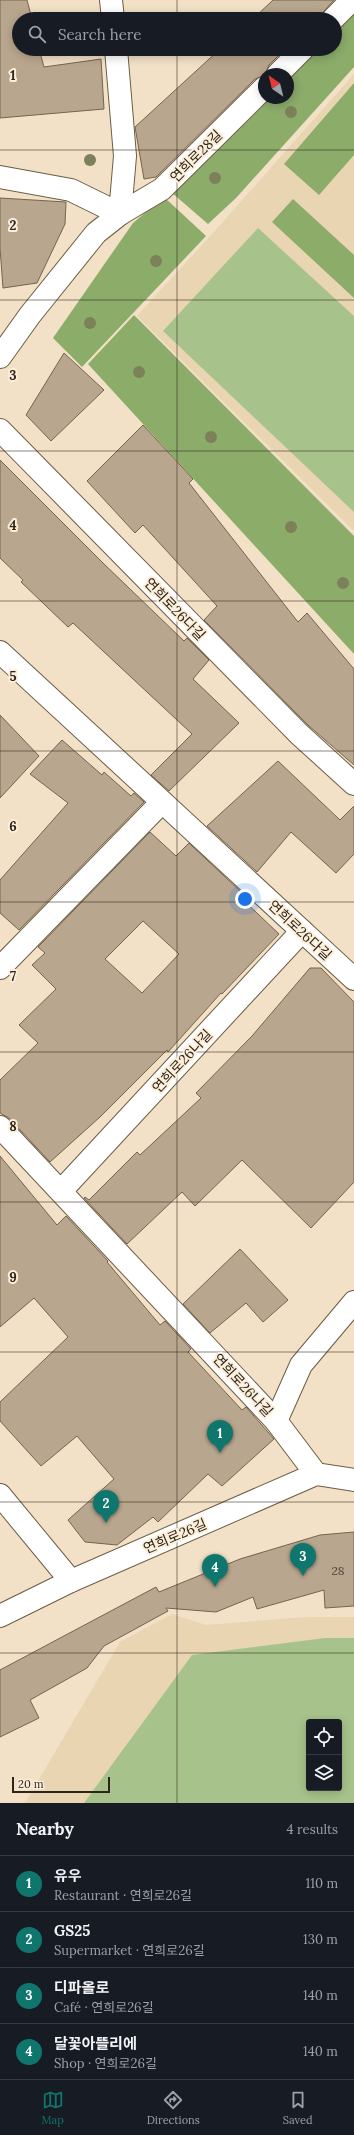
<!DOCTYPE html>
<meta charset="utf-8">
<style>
:root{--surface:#171b24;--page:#242831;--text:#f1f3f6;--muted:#9ea1a6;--line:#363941;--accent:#0f766e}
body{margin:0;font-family:Lora,"Noto Sans KR",serif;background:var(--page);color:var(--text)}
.controls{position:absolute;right:12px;bottom:12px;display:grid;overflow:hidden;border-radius:4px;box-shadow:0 2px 10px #0003}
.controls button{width:36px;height:36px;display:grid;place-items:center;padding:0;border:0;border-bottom:1px solid var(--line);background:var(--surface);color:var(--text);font:20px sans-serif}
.compass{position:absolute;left:258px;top:68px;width:36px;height:36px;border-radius:50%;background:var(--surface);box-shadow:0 2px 10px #0003;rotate:325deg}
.scale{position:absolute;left:12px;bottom:10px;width:98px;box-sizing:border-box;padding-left:4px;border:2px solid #2b251b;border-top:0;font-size:11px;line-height:14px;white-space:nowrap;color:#2b251b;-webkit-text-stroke:3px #fceed9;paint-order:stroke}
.you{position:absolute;left:245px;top:899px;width:14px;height:14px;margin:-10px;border:3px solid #fff;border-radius:50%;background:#1a73e8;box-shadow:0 0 0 6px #1a73e833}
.badge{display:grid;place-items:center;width:26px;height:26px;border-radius:50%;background:var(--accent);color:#fff;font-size:13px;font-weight:700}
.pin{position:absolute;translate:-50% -33px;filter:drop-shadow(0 1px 2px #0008)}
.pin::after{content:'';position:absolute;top:21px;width:14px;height:12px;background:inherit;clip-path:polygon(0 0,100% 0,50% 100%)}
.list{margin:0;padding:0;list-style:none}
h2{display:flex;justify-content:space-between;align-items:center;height:52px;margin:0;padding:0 16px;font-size:17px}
h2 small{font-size:13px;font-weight:400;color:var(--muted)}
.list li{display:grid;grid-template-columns:26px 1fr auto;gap:12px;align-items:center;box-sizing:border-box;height:56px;padding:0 16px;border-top:1px solid var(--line)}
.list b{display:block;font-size:15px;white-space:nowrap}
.list p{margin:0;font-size:13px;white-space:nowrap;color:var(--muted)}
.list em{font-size:13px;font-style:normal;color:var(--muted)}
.icon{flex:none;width:22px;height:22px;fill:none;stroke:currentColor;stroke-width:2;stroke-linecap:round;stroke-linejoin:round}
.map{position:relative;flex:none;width:354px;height:1803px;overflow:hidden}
.search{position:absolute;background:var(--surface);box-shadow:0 2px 10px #0003;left:12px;right:12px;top:12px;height:44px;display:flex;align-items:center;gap:10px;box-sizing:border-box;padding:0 14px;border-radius:22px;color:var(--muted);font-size:15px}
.sheet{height:276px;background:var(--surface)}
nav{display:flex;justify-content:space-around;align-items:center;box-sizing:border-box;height:56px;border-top:1px solid var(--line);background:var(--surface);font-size:11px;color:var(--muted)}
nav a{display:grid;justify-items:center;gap:2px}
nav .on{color:var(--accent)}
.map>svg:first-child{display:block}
</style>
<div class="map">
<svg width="354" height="1803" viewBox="0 0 354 1803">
<rect width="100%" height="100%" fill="#f2e1c6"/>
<g fill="#ead5b3" fill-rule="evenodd">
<path d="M354 74V531L137 316 221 224Z"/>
<path d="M172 1614 206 1625 305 1617H354V1803H25L120 1642ZM309 1722H339V1788H309Z"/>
</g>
<g fill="#a7c38b" fill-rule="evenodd">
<path d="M258 228 354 316V512L163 331Z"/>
<path d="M325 1638H354V1803H84L192 1655ZM309 1722H339V1788H309Z"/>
</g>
<g fill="#8cac6a">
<path d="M354 4V67L236 198 208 224 171 192 264 98H288V74L310 49H335V24Z"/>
<path d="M354 83V155L319 195 284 164Z"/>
<path d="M164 197 206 236 82 367 53 338 133 223Z"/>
<path d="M293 199 354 255V298L272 222Z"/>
<path d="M134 315 354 536V654L88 364Z"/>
</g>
<g fill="#b9a68e" stroke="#75644d" fill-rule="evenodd">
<path d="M0 0H27L32 19H19V49H39L44 67 101 59 104 109 0 118Z"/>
<path d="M273 0H334L317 19H253Z"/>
<path d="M220 49H285L269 65 264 76 255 79 156 177 144 179 135 127Z"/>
<path d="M0 198 66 202 65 224 37 283 3 288 0 248Z"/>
<path d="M64 353 104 390 51 441 26 415Z"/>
<path d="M143 425 193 479 189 483 298 622 307 613 354 669V765L308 725 204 620 217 606 143 525 135 533 87 481Z"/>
<path d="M0 460 103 563 184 641 187 638 209 660 193 679 239 723 169 791 151 775 192 734 73 623 68 627 21 582 23 580 0 558Z"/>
<path d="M0 715 39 756 0 798Z"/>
<path d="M62 740 102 775 104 772 131 796 134 793 144 802 19 930 0 913V880L68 803 30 774Z"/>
<path d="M278 761 340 820 354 806V854L336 873 291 832 257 872 207 826Z"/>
<path d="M150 832 176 856 189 843 240 891 237 894 279 934 222 994 221 993 168 1052 167 1050 100 1117 50 1162 9 1118 0 1113V1080L38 1043 19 1025 56 989 32 965 45 953 38 947ZM143 921 179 954 142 993 105 959Z"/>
<path d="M310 968H321L354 1002V1182L311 1228 242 1160 195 1206 182 1192 127 1244 84 1198 85 1197 89 1200 137 1152 140 1155 201 1098 196 1093 252 1036Z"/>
<path d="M0 1156 57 1225 66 1216 108 1261 107 1262 160 1325 165 1321 191 1349 188 1352 242 1410 246 1407 274 1439 222 1486 208 1474 158 1522 153 1517 117 1545 85 1542 68 1520 114 1479 77 1436 41 1466 0 1421V1402L68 1337 34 1298 0 1327Z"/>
<path d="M240 1249 288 1300 263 1322 246 1303 210 1333 183 1304Z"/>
<path d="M354 1532V1606L325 1608 324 1590 257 1609 253 1597 216 1612 166 1608 168 1611 104 1646 87 1668 30 1700 39 1718 0 1737V1670L156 1587 159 1592 240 1559 320 1535Z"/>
</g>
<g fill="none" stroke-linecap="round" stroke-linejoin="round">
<defs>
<g id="minor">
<path d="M111 0 113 19"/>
<path d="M333 19 352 0"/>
<path d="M278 74 303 49"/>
<path d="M0 177 71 190 120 214 125 156 116 49"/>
<path d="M0 357 30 315 96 233 120 214 162 189 264 88"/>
<path d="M0 430 299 734 354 784"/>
<path d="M0 652 354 979"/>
<path d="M0 968 162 802"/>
<path d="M0 1127 276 1421 316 1474"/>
<path d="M61 1191 302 931"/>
<path d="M276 1421 301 1365 354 1302"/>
<path d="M0 1495 71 1581"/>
<path d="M0 1616 71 1581 316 1474 354 1480"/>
</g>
</defs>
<use href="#minor" stroke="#6c5d45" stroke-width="24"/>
<use href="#minor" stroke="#fff" stroke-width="22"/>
</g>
<g fill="#7d815a">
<circle cx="291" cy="112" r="6"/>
<circle cx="90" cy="160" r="6"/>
<circle cx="215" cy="178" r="6"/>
<circle cx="156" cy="261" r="6"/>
<circle cx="90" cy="323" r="6"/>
<circle cx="139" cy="372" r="6"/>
<circle cx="211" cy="437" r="6"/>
<circle cx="291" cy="527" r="6"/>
<circle cx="343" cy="583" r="6"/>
</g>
<path fill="none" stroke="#2b251b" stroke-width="1" stroke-opacity="0.55" d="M177 0V19M177 49V1803M0 150H354M0 300H354M0 451H354M0 601H354M0 751H354M0 902H354M0 1052H354M0 1202H354M0 1352H354M0 1502H354M0 1653H354"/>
<g text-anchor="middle" stroke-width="4" stroke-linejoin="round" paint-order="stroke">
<g font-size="12" fill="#4e4538">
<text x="338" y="1575">28</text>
</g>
<g font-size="14" fill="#2b251b" stroke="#fceed9">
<text transform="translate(196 156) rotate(-45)" y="5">연희로28길</text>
<text transform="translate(175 609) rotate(46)" y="5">연희로26다길</text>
<text transform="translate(300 930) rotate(43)" y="5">연희로26다길</text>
<text transform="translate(182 1061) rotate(-47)" y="5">연희로26나길</text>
<text transform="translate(243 1385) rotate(47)" y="5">연희로26나길</text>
<text transform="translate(175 1536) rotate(-23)" y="5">연희로26길</text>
</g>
</g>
<g font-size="13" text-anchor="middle" font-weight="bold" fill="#2b251b" stroke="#fceed9" stroke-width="4" stroke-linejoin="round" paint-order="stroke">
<text x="13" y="80">1</text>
<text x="13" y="230">2</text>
<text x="13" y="380">3</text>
<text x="13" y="530">4</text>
<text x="13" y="681">5</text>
<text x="13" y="831">6</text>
<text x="13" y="981">7</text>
<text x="13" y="1131">8</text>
<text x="13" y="1282">9</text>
</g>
</svg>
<div class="controls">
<button><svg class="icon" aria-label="locate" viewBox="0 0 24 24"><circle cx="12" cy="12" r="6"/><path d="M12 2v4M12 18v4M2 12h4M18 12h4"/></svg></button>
<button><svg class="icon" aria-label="layers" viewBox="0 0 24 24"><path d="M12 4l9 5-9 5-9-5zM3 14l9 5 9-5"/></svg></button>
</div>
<svg class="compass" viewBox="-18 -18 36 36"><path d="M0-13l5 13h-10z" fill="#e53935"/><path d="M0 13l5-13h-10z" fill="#9ea1a6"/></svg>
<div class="scale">20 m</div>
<div class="you"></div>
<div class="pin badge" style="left:220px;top:1453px">1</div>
<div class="pin badge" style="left:106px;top:1523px">2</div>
<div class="pin badge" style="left:303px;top:1576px">3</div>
<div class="pin badge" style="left:215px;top:1587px">4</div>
<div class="search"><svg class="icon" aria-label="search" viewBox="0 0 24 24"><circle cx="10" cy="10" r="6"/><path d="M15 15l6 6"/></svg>Search here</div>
</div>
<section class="sheet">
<h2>Nearby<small>4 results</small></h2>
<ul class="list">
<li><span class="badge">1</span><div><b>유우</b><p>Restaurant · 연희로26길</p></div><em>110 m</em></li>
<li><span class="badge">2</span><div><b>GS25</b><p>Supermarket · 연희로26길</p></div><em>130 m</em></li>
<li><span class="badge">3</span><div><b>디파올로</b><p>Café · 연희로26길</p></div><em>140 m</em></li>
<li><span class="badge">4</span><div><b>달꽃아뜰리에</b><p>Shop · 연희로26길</p></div><em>140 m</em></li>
</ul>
</section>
<nav>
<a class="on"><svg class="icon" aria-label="map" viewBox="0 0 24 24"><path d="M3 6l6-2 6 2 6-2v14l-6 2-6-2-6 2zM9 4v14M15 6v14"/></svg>Map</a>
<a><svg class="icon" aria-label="directions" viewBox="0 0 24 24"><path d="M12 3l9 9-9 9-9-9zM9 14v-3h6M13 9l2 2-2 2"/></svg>Directions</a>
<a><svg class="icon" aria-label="saved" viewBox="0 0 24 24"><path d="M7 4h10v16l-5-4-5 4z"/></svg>Saved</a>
</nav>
